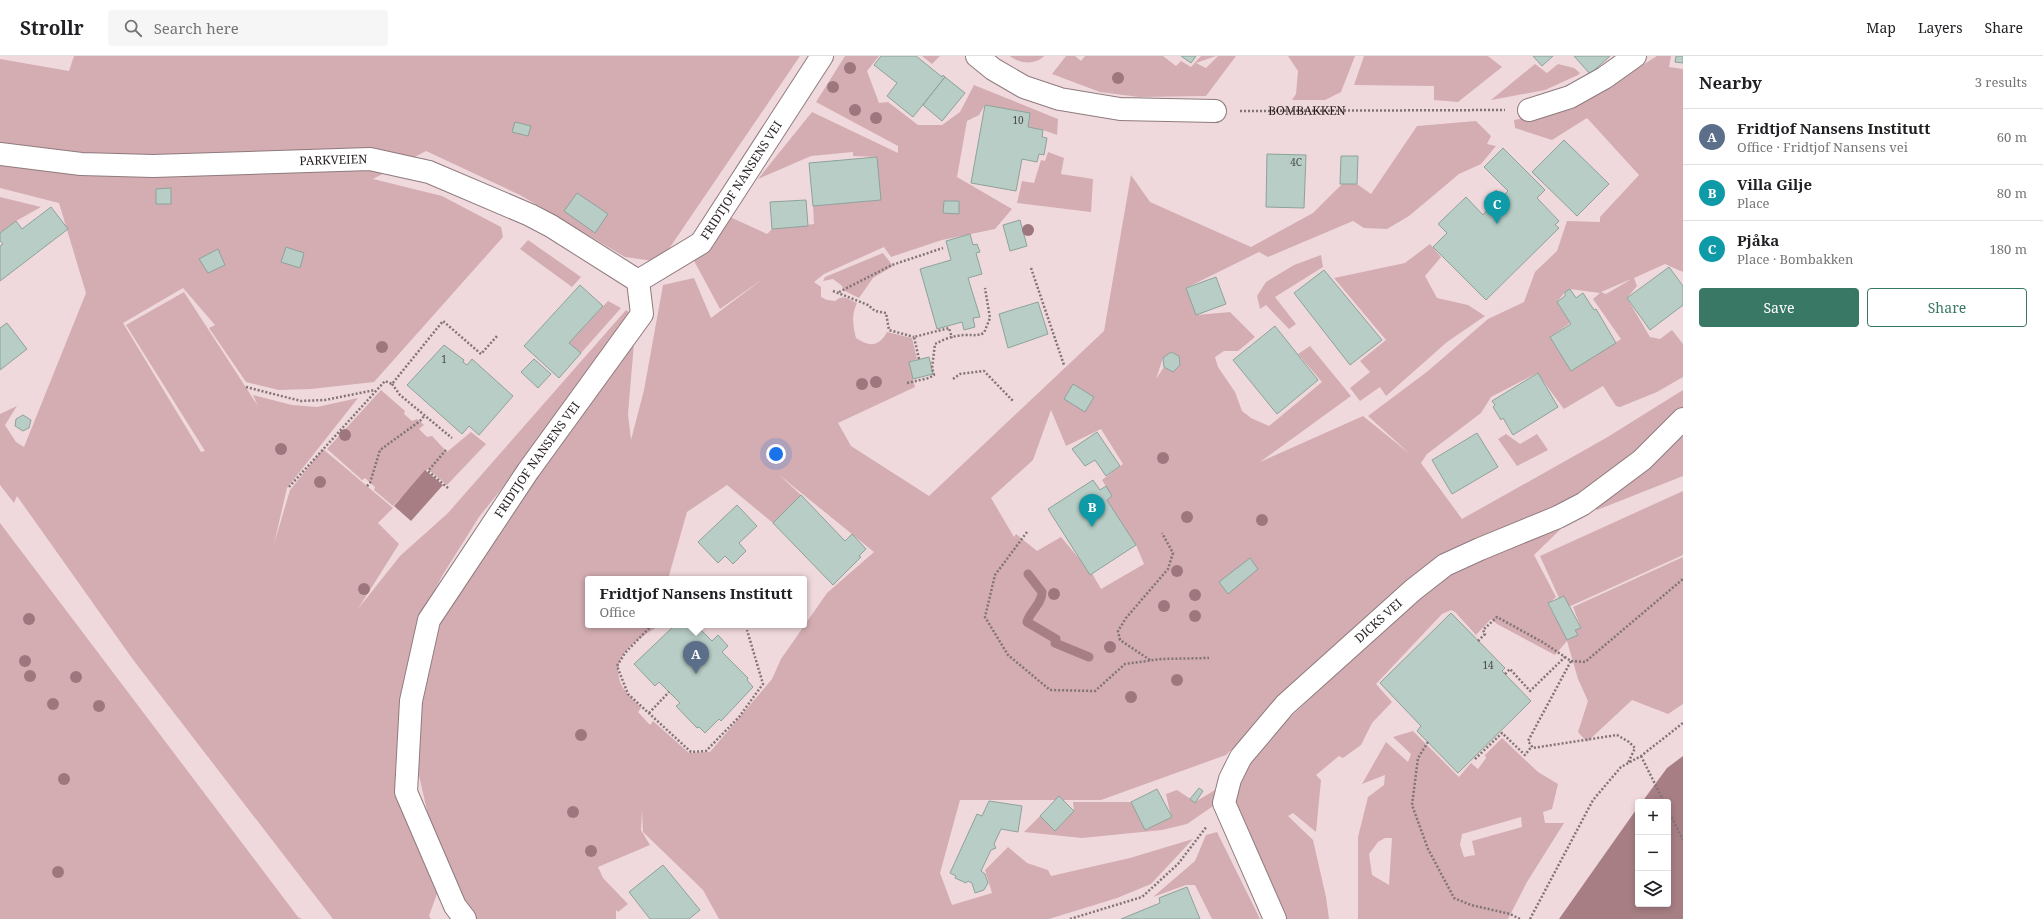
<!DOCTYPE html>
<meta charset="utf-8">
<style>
:root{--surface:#fff;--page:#f6f6f6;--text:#202124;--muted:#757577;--line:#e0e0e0;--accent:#397865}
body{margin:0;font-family:"Noto Serif",serif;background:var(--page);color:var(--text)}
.controls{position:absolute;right:12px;bottom:12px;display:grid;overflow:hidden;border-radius:4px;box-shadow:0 2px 6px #0003}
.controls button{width:36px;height:36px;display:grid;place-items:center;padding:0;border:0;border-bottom:1px solid var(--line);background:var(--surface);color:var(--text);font:20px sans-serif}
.you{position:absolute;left:776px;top:398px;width:14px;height:14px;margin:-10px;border:3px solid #fff;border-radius:50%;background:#1a73e8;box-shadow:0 0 0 6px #1a73e833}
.badge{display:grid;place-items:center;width:26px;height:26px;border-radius:50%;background:var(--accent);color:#fff;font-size:13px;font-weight:700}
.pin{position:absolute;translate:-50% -33px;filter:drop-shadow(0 1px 2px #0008)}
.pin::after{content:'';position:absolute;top:21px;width:14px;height:12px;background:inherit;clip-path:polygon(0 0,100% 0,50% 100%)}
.popup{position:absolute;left:585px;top:520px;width:222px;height:52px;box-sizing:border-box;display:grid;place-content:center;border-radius:4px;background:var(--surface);filter:drop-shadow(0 1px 3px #0005);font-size:13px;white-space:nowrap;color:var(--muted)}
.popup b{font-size:15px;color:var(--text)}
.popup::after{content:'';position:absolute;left:50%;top:100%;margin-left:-8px;border:8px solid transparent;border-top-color:var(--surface)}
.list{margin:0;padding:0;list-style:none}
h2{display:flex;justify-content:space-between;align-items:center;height:52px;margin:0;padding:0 16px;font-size:17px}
h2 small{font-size:13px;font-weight:400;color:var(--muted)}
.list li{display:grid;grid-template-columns:26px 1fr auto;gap:12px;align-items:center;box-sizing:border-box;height:56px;padding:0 16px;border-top:1px solid var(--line)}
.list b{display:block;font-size:15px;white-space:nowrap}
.list p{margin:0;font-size:13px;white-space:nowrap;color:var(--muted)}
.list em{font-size:13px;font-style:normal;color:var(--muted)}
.actions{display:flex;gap:8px;padding:12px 16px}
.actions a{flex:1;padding:9px 0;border:1px solid var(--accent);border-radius:4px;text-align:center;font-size:14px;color:var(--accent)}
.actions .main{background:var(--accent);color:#fff}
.icon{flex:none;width:22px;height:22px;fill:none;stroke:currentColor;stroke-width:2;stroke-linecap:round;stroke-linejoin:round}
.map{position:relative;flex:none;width:1683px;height:863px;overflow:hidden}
header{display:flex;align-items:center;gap:24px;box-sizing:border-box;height:56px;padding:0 20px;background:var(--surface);border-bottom:1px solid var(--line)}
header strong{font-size:19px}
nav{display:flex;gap:22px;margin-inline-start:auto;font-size:14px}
.search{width:280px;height:36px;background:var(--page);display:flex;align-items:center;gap:10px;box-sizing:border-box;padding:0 14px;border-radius:4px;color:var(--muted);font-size:15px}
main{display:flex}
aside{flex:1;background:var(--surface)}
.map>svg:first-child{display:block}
</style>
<header>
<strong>Strollr</strong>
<div class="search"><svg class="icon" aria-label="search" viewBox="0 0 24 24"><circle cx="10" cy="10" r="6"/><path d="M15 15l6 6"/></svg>Search here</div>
<nav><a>Map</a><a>Layers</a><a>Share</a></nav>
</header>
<main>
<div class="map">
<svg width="1683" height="863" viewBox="0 0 1683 863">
<rect width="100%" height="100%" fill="#f0d9dc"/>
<g fill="#d3adb2" fill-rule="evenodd">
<path d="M74 0H800L660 206 625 201 520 139 426 95 373 123 442 140 501 171 503 181 374 326 311 333 279 334 246 326 209 272 215 269 183 232 123 267 201 396 205 395 126 269 184 236 258 350 253 339 292 349 317 351 358 342 287 432 274 488 290 434 323 393 393 452 378 467 399 488 358 553 400 500 448 457 626 254 635 260 555 366 479 461 442 520 420 563 404 623 399 680 439 832 429 860 431 863H333L134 605 17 440 14 447 0 429V358L17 350 5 369 16 386 24 391 86 237 59 147 0 132V3L69 15Z"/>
<path d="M845 0H879L867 15 879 47 888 46 918 69H942L960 56 974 29 1058 63 1057 79 1043 74 1028 71 985 49 979 59 967 65 957 121 1012 153 995 173 942 184 891 201 884 191 824 218 814 226 821 231V241L827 244 835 245C843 238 848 243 857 247 851 260 853 269 856 282 869 291 879 291 887 276L912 282 917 303 909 306 915 331 838 367 851 390 929 440 1104 275 1131 119 1150 146 1251 191 1313 157 1342 128H1357L1371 138 1417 70 1476 65 1491 80 1487 88 1496 90 1481 108 1459 118 1409 160 1387 173 1364 172 1353 165 1268 201 1259 196 1186 232 1197 259 1230 256 1255 281 1238 295H1224L1215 301 1218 311 1235 336 1242 355 1251 362 1269 370 1322 326 1298 298 1310 290 1351 340 1260 406 1363 360 1410 398 1368 360 1428 315 1488 263 1524 246 1535 216 1557 195 1567 165 1600 166V161L1639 119 1587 62 1552 84 1515 72 1514 64 1572 53 1657 0H1671L1669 11 1683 13V216L1665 208 1634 222 1637 230 1627 242 1650 281 1660 283 1672 274 1683 288V321L1657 336 1620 351 1616 350 1603 330 1564 353 1537 317 1491 341 1481 357 1427 398 1421 407 1462 463 1606 382 1683 334V352L1660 378 1561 452 1477 483 1332 594 1226 699 1101 744H960L940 817 952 849 992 837 985 814 1008 791 1027 807 1048 814 1051 820 1130 802 1193 783 1151 828 1117 842 1049 863H719L703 834 643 776 642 754 641 774 650 789 598 811 603 822 628 848 618 856 616 854V863H475L434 786 416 706V657L436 572 530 428 634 287 628 358 631 384 644 334 663 229 694 222 711 262 764 222 720 253 693 203 730 161 767 178 772 173 814 168 813 150 880 144 877 101 853 100V96L811 100 758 123 812 56 898 97V90L816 46ZM1630 224 1606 238 1601 236 1629 224ZM1570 233 1600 237 1593 243 1621 283 1571 315 1550 281 1570 267 1557 246 1565 236ZM1171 296 1179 300 1180 309 1173 316 1164 311 1156 323 1163 302ZM1051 354 1066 390 1101 373 1123 408 1102 424 1112 440 1107 444 1136 489 1144 508 1101 533 1093 519 1061 481 1037 495 1016 478 1014 481 991 442 1033 404ZM778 418 874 496 827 537 781 603 772 623 710 696 689 697 653 665 650 669 638 656 641 652C635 645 625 637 621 628 609 598 639 583 660 569H588V523H668L687 456 727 429 773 467 801 439Z"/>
<path d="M922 0H940L932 8Z"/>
<path d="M1010 0H1044C1036 9 1019 8 1010 0Z"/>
<path d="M1066 0H1075L1081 5 1085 0H1163L1176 10 1181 5 1191 11 1201 0H1216L1196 7 1206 12 1218 0H1236L1206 40 1139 41 1100 36 1052 18Z"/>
<path d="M1288 0H1355L1341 36 1325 44H1292L1296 38 1298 15Z"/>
<path d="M1364 0H1488L1502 11 1458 46 1434 44V30L1354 29Z"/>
<path d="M1535 8 1547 17 1558 8 1574 12 1580 17 1578 19 1545 34 1491 44Z"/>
<path d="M1048 96 1064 102 1061 118 1093 123 1091 156 1017 147 1022 125 1034 127 1041 104 1045 105Z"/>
<path d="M0 141 41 151 16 165 0 177Z"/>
<path d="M528 184 581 221 572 231 520 193Z"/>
<path d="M1430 188 1441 201 1425 220 1437 242 1468 249 1485 260 1447 286 1386 340 1380 331 1360 345 1350 332 1370 316 1360 305 1386 284 1334 222 1405 207Z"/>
<path d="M883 197 893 210 873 222 859 242 845 235 841 229 833 223 823 225 825 221Z"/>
<path d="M1321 199 1323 211 1275 241 1296 268 1289 273 1266 249 1260 253 1257 240 1266 226 1294 209Z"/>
<path d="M608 245 621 252 581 297 569 287Z"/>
<path d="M381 334 405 355 404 358 412 365 417 363 424 369 419 373 427 381 432 380 447 396 471 376 486 388 447 429 428 413 393 450 374 434 375 431 365 422 362 424 327 393Z"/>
<path d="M1506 378 1520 388 1537 378 1548 394 1517 410 1498 383Z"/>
<path d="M1683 380V420L1597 454 1594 451Z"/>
<path d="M1683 435V499L1564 553 1540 500Z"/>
<path d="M1569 465 1534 499 1556 541 1548 548 1568 584 1577 579 1575 574 1581 572 1573 551 1683 501V648L1668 658 1632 644 1587 686 1578 676 1588 645 1578 623 1567 585 1555 599 1497 568 1491 563 1476 579 1455 556 1451 554 1442 558 1376 628 1392 646 1372 667 1361 689 1343 702 1339 700 1316 719 1321 724 1316 776 1293 757 1288 760 1313 784 1326 841 1329 863H1285L1248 792 1235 743 1239 719 1262 688 1396 561 1451 519Z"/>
<path d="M0 467 298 861 302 863H0Z"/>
<path d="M1413 675 1459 721 1471 707 1478 713 1486 702 1485 699 1502 682 1538 716 1558 728 1552 753 1543 756 1545 767H1564L1527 826 1508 863H1358V781L1368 741 1384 729 1385 719 1362 728 1386 686 1408 706 1411 698 1393 681ZM1521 761 1522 771 1472 785 1475 799 1464 801 1460 789 1462 778ZM1385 782H1392L1389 829 1372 819 1369 798 1378 786Z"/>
<path d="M1177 734 1195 746 1215 734 1219 746 1187 768 1162 774 1082 782 1024 776 1040 760 1056 774 1074 755 1073 746H1131L1146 774 1171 761 1166 738Z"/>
<path d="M1217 776 1260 863H1212L1195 829H1186L1153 841 1195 805 1206 779Z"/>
</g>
<g fill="#a67e84">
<path d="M425 414 443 429 411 465 394 450Z"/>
<path d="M1683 700V863H1559L1638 751V848H1668V746H1642L1667 712Z"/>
</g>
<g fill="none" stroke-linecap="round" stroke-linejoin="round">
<path stroke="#a67e84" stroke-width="9" d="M1028 518 1042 536C1042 548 1030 555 1027 566L1056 583 1055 587 1089 601"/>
</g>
<g fill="#b7cdc5" stroke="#8da29b">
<path d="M881 0H916L942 21 943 19 945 21 913 61 887 40 897 27 874 9Z"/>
<path d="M1181 0H1196L1191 7Z"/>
<path d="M1533 0H1553L1542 10Z"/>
<path d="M1574 0H1610L1590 18Z"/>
<path d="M1676 0H1683V7L1675 6Z"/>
<path d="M945 21 965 37 942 65 923 49Z"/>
<path d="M985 49 1030 57 1028 71 1043 74 1042 81 1047 82 1044 99 1039 98 1037 106 1022 103 1016 135 971 127Z"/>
<path d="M515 66 531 70 528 80 512 76Z"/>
<path d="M1564 84 1609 128 1577 160 1532 116Z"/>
<path d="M1503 92 1545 134 1537 142 1559 165 1555 169 1559 172 1486 244 1433 191 1447 177 1438 168 1466 141 1483 159 1489 152 1484 146 1496 134 1503 140 1508 135 1484 111Z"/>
<path d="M1267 98 1306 99 1304 152 1266 151Z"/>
<path d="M1341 100H1358L1357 128H1340Z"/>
<path d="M877 101 881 144 813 150 809 107Z"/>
<path d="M171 132V148H156V133Z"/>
<path d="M577 137 608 158 595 177 564 155Z"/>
<path d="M806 144 808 170 772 173 770 146Z"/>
<path d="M944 145H959V158L943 157Z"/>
<path d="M51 151 68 173 0 225V190L3 188 0 185V177L16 165 22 173Z"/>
<path d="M1020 164 1027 190 1010 195 1003 169Z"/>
<path d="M970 178 973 189 977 188 980 196 976 197 982 218 968 222 980 261 973 262 975 271 964 274 962 266 937 273 920 213 951 204 946 185Z"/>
<path d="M286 191 304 197 300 212 281 206Z"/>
<path d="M218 193 225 209 208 217 199 203Z"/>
<path d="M1669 211 1683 230V249L1650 274 1627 242Z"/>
<path d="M1324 214 1382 284 1350 309 1294 237Z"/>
<path d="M1216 221 1226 248 1196 259 1186 232Z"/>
<path d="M580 229 603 250 569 287 581 297 559 322 524 290Z"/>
<path d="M1570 233 1576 242 1583 237 1594 254 1596 253 1616 287 1571 315 1550 281 1571 268 1557 246 1565 240V236Z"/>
<path d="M1038 246 1048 278 1008 292 999 258Z"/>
<path d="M7 267 27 293 0 314V272Z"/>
<path d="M1275 270 1318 324 1277 358 1233 304Z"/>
<path d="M444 289 464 304 463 306 467 309 472 303 513 340 479 379 469 370 462 378 407 329Z"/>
<path d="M1171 296 1179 300 1180 309 1173 316 1164 311 1163 302Z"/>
<path d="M929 301 933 318 913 323 909 306Z"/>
<path d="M534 303 551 318 538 332 521 316Z"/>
<path d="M1538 317 1558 351 1513 379 1503 362 1501 364 1493 351 1495 349 1492 345Z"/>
<path d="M1073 328 1094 341 1085 356 1064 343Z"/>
<path d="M23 359 31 364 29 372 23 375 15 370 16 363Z"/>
<path d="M1097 376 1120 410 1106 420 1095 404 1085 410 1072 393Z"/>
<path d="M1477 377 1498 411 1452 438 1432 404Z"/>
<path d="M1093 424 1100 434 1106 430 1112 440 1107 444 1136 489 1090 519 1048 453Z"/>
<path d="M801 439 845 485 852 478 866 493 859 500 861 501 833 529 773 467Z"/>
<path d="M737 449 757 470 739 487 746 495 733 508 725 500 718 507 698 486Z"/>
<path d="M1250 502 1258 513 1228 538 1219 526Z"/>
<path d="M1564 540 1581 572 1575 574 1578 579 1567 584 1548 547Z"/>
<path d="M1451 557 1505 612 1502 615 1531 645 1458 717 1417 675 1421 670 1380 627Z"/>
<path d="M675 569H696L712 585 718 579 728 590 722 596 748 622 747 624 753 631 721 665 719 663 705 677 699 671 697 672 676 650 680 647 659 626 655 630 634 608Z"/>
<path d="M1199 732 1203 735 1195 747 1190 743Z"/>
<path d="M1157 733 1172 761 1145 774 1131 746Z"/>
<path d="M1059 740 1074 755 1055 775 1040 760Z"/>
<path d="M989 745 1022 750 1018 776 1001 773 994 788 996 792 991 794 981 815 985 818 988 827 984 834 975 837 972 827 968 825 966 827 955 822 956 820 950 817 977 758 982 760Z"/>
<path d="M663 809 700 854 689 863H650L629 836Z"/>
<path d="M1187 831 1200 863H1121L1160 847 1159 842Z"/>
</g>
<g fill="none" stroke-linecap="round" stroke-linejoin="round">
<defs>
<g id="minor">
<path d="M977 0 993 13 1024 31 1060 43 1120 53 1215 55"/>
<path d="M1529 54 1570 41 1604 22 1635 0"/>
<path id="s2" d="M0 98 81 108 153 110 370 103 429 116 530 159 551 170 638 225"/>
<path id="s3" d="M638 225 701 187 822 0"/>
<path id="s4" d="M465 863 455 850 406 736 411 645 429 564 528 415 642 258 638 225"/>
<path id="s5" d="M1275 863 1224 747 1230 723 1241 701 1285 649 1413 534 1445 509 1480 493 1558 461 1583 448 1642 404 1683 363"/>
</g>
</defs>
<use href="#minor" stroke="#8f7a7d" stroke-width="24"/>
<g stroke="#827375" stroke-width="2.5" stroke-dasharray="2 2" stroke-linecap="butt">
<path id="s1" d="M1240 55 1505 54"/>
<path d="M1031 212 1064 309"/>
<path d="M833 235 868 249 875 255 886 257 889 274 914 281"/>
<path d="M839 236 892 209 943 192"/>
<path d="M919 303 914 281 949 272 952 282"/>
<path d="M953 323 960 318 984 315 1013 345"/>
<path d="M907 327 929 322 934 319 932 312 935 288C944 283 955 279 966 279 974 279 977 280 984 277L990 262 985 232"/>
<path d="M392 328 400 339 452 382"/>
<path d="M246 331 301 345 325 344 375 334"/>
<path d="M446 394 428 415 448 432"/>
<path d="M367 430 370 427 380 394 420 365 425 359"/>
<path d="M289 431 385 325 392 328 443 265 481 298 497 280"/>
<path d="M1027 476 995 519 985 561 1008 599 1050 634 1095 635 1125 608 1161 603 1209 602"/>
<path d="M652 569 625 597 617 610 628 638 691 696 706 695 739 661 763 628 747 574"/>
<path d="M1478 585 1485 578 1483 574 1497 561 1544 587 1571 605 1528 685 1533 692 1617 679 1629 686 1635 692 1628 707"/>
<path d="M1150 604 1120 584 1118 575 1126 562 1168 513 1173 497 1162 477"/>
<path d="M1571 605 1585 606 1683 523"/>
<path d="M1505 618 1510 613 1530 635 1565 601"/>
<path d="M649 657 669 636"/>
<path d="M1428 686 1418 702 1412 749 1428 793 1454 842 1471 849 1510 858 1520 863"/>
<path d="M1641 700 1664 746"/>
<path d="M1475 703 1502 677 1525 699 1532 690"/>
<path d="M1668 754 1683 784"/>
<path d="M1070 863 1142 841 1178 808 1207 770"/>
<path d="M1530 863 1593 744 1621 711 1641 700 1683 667"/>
</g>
<use href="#minor" stroke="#fff" stroke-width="22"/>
</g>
<g fill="#9e777e">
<circle cx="850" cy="12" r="6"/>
<circle cx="1118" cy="22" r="6"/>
<circle cx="833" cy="31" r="6"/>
<circle cx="855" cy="54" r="6"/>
<circle cx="876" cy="62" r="6"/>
<circle cx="1028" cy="174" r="6"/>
<circle cx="382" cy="291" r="6"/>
<circle cx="876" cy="326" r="6"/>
<circle cx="862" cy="328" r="6"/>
<circle cx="345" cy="379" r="6"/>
<circle cx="281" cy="393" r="6"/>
<circle cx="1163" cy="402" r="6"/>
<circle cx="320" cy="426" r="6"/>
<circle cx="1187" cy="461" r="6"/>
<circle cx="1262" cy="464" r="6"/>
<circle cx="1177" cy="515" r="6"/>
<circle cx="364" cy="533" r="6"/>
<circle cx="1054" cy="538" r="6"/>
<circle cx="1195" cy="539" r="6"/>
<circle cx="1164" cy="550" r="6"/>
<circle cx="1195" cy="560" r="6"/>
<circle cx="29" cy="563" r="6"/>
<circle cx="1110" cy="591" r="6"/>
<circle cx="25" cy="605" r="6"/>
<circle cx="30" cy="620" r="6"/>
<circle cx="76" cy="621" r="6"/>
<circle cx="1177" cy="624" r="6"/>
<circle cx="1131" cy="641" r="6"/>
<circle cx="53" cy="648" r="6"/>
<circle cx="99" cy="650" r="6"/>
<circle cx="581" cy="679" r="6"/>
<circle cx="64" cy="723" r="6"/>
<circle cx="573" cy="756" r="6"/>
<circle cx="591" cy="795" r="6"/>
<circle cx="58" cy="816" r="6"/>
</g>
<g text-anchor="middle" stroke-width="3" stroke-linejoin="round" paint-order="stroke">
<g font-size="10" fill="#4a4a48">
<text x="1018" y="68">10</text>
<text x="1296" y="110">4C</text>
<text x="444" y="307">1</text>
<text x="1488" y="613">14</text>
</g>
<g font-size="12" fill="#261e1f" stroke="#fde6e9">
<text dy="4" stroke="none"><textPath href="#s1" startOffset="67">BOMBAKKEN</textPath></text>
<text dy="4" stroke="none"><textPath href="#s2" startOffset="334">PARKVEIEN</textPath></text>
<text dy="4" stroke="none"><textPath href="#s3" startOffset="148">FRIDTJOF NANSENS VEI</textPath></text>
<text dy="4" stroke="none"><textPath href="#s4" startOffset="508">FRIDTJOF NANSENS VEI</textPath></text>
<text dy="4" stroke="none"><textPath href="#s5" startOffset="370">DICKS VEI</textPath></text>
</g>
</g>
</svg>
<div class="controls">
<button>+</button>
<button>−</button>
<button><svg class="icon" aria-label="layers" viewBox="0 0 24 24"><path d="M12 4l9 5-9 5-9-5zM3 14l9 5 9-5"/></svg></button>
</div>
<div class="you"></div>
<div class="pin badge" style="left:696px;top:618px;background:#5c6f8a">A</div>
<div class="popup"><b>Fridtjof Nansens Institutt</b>Office</div>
<div class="pin badge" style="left:1092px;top:471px;background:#0f9aa8">B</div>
<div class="pin badge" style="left:1497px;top:168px;background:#0f9aa8">C</div>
</div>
<aside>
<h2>Nearby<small>3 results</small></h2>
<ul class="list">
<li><span class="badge" style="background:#5c6f8a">A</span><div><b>Fridtjof Nansens Institutt</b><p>Office · Fridtjof Nansens vei</p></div><em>60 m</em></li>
<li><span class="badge" style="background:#0f9aa8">B</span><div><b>Villa Gilje</b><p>Place</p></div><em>80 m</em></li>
<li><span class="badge" style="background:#0f9aa8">C</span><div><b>Pjåka</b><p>Place · Bombakken</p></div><em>180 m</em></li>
</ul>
<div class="actions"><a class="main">Save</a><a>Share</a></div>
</aside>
</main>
